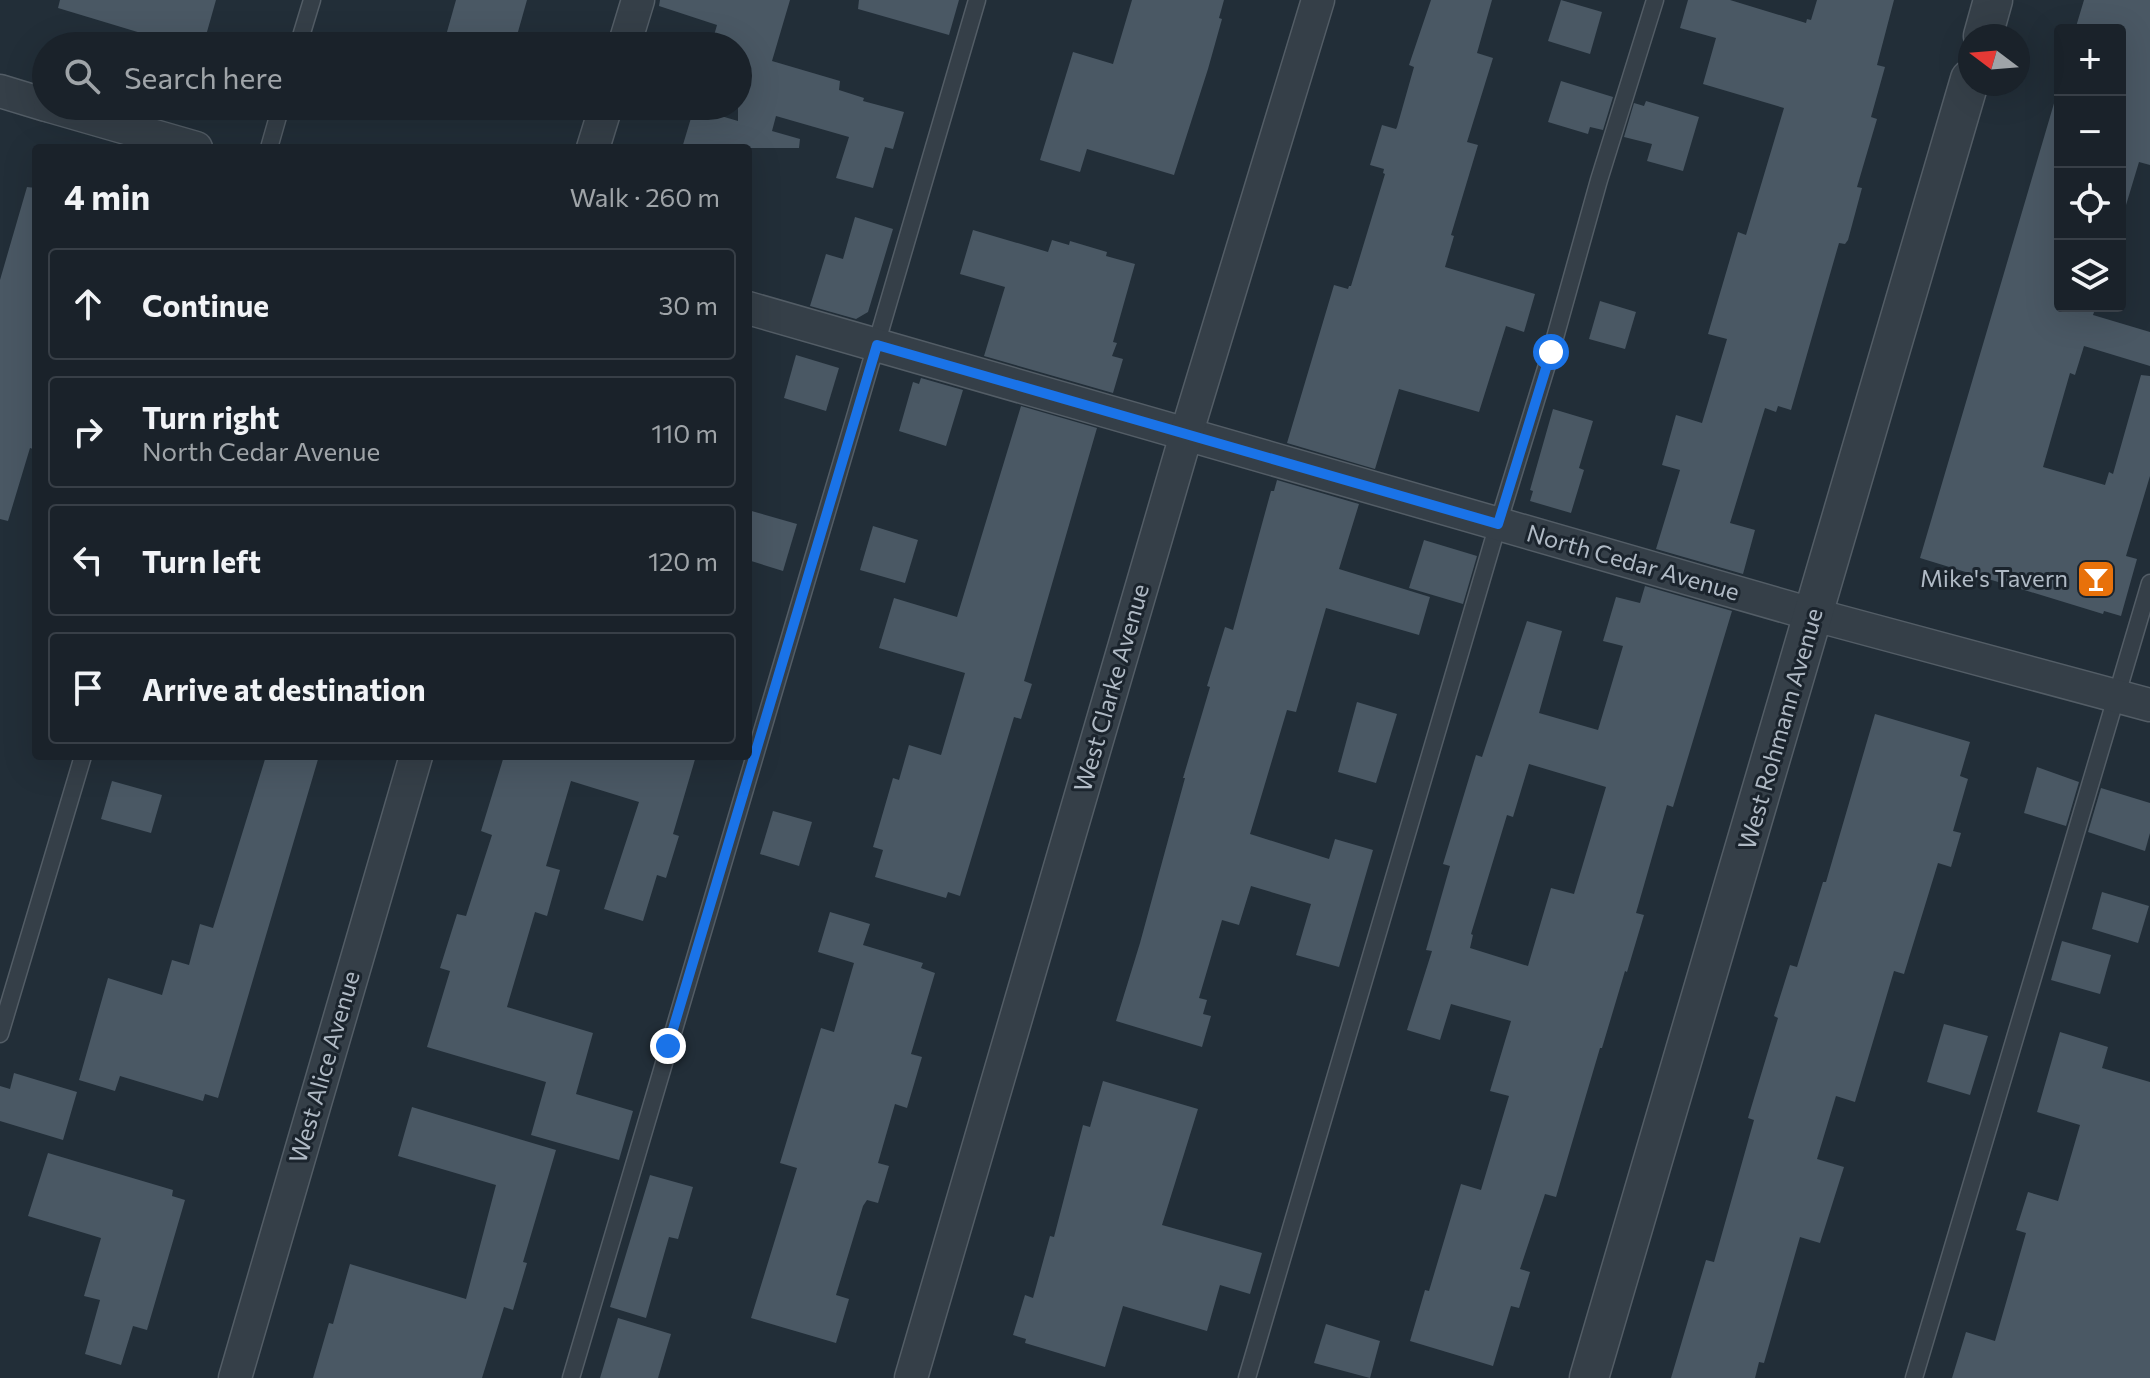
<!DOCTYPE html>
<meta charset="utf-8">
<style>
:root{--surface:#1a222a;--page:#272f36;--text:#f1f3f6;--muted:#9fa4a8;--line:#383f47}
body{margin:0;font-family:Commissioner,sans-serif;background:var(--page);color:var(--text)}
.controls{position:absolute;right:24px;top:24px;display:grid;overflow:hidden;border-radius:8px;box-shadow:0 8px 32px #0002}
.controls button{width:72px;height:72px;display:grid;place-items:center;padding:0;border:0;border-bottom:2px solid var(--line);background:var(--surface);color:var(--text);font:40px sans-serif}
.compass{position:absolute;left:1958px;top:24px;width:72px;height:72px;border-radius:50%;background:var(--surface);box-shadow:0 8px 32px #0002;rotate:286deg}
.stop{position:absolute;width:24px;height:24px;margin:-18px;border:6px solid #1a73e8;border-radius:50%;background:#fff}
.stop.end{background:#1a73e8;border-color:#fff;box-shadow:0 2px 8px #0008}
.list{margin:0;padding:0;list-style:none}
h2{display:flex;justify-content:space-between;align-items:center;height:104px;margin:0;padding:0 32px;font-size:34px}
h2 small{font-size:26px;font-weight:400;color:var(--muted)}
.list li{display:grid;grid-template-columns:52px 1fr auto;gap:24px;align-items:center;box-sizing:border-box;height:112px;margin:0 16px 16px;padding:0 16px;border:2px solid var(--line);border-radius:8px}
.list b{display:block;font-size:30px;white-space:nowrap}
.list p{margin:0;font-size:26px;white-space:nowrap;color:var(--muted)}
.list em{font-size:26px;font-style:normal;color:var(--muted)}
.icon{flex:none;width:44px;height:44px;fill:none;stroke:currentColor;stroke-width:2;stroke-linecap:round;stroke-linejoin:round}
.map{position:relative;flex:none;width:2150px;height:1378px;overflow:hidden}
.search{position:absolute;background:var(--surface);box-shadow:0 8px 32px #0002;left:32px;top:32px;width:720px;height:88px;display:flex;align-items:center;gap:20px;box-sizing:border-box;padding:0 28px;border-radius:44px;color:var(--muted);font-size:30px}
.panel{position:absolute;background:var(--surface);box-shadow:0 8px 32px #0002;left:32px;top:144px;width:720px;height:616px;border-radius:8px}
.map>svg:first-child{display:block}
</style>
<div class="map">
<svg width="2150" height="1378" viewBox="0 0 2150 1378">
<rect width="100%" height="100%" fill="#222e38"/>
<g fill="#4a5864" fill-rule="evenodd">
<path d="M60 0H216L203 46H184L58 8Z"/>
<path d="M456 0H527L514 46H443Z"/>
<path d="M660 0H790L772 61 840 81 839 90 864 98 863 101 904 112 893 149 885 147 873 188 836 178 849 137 776 116 772 131 800 139 799 148H682L694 108 738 121V46H711L717 25 659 6Z"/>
<path d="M859 0H959L949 35 858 9Z"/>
<path d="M1132 0H1224L1219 18 1222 19 1208 69 1174 175 1087 149 1080 172 1040 160 1073 52 1113 64Z"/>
<path d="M1431 0H1492L1477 53 1493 58 1467 142 1478 145 1451 235 1454 236 1445 267 1535 294 1524 332 1506 326 1479 412 1399 389 1375 469 1287 443 1334 285 1348 289 1349 286H1351L1385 174 1383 173 1384 169 1370 165 1382 125 1396 129 1397 127 1414 67 1409 65Z"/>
<path d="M1561 0 1602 12 1590 54 1548 41Z"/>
<path d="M1688 0H1730L1806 23 1807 19 1811 20 1817 0H1894L1877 65 1885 67 1871 117 1877 119 1857 187 1862 188 1848 240 1845 244 1839 243 1791 410 1778 406 1776 412 1765 408 1730 523 1755 530 1743 574 1656 549 1680 470 1662 465 1676 415 1702 423 1727 339 1708 334 1738 232 1746 235 1784 108 1703 84 1716 38 1680 28Z"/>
<path d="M2084 0H2150V165L2139 162 2120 225V30H2075Z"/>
<path d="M1561 81 1613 97 1603 130 1590 127 1588 134 1548 122Z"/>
<path d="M2060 83V306H2096L2093 315 2150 332V366L2084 346 2075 375 2070 373 2043 467 2105 485 2109 472 2113 474 2141 375 2150 376V476L2126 556 2137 559 2121 616 2104 611 2103 614 1920 558Z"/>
<path d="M1646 101 1699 117 1683 171 1647 161 1652 144 1624 137 1634 103 1644 106Z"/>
<path d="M27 187 36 188V450L30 448 8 521 0 519V280Z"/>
<path d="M855 217 893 229 868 312 856 319 810 306 826 254 843 259Z"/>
<path d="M973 230 1048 252 1052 240 1069 245 1070 241 1107 252 1106 256 1135 264 1113 342 1117 343 1112 356 1123 359 1113 393 984 356 1005 287 960 274Z"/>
<path d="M1600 301 1636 312 1625 349 1589 339Z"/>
<path d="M796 355 839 368 826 411 784 398Z"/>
<path d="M921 378 963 390 946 446 899 431 913 382 919 384Z"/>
<path d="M1021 406 1097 428 1024 681 1032 684 1021 719 1014 717 960 896 948 892 946 898 875 877 883 850 873 847 893 778 899 780 909 745 941 755 965 673 879 648 894 598 957 617Z"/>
<path d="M1553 409 1593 421 1579 468 1584 470 1571 513 1530 501 1533 491 1530 490Z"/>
<path d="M1277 480 1359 504 1339 569 1430 597 1419 635 1326 608 1296 712 1287 710 1250 834 1329 859 1335 839 1373 850 1339 967 1296 955 1311 904 1251 886 1239 925 1222 920 1199 998 1207 1000 1203 1014 1211 1016 1202 1047 1116 1021 1140 943 1185 778H1183L1210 687 1207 686 1225 627 1233 630 1271 491H1274Z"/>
<path d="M748 510 797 524 783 571 748 560Z"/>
<path d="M873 526 918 540 905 583 860 570Z"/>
<path d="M1424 540 1477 556 1463 604 1409 588Z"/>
<path d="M1645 586 1732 611 1673 807 1667 805 1636 913 1644 915 1627 972 1625 971 1602 1048H1600L1556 1197 1545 1194 1520 1269 1530 1272 1519 1308 1511 1306 1493 1366 1410 1341 1425 1290 1429 1291 1461 1184 1481 1190 1509 1096 1490 1091 1511 1021 1451 1004 1440 1040 1407 1030 1432 951 1426 950 1450 866 1443 864 1476 755 1482 757 1527 621 1562 631 1539 713 1598 730 1623 646 1603 641 1616 597 1640 603ZM1529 764 1606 787 1574 894 1551 888 1528 966 1470 948 1473 935 1471 934 1507 815 1513 817Z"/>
<path d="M1357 702 1397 714 1376 783 1338 772Z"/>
<path d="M1875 714 1970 742 1960 776 1968 779 1953 831 1961 833 1951 867 1938 863 1904 974 1894 971 1855 1102 1836 1096 1817 1159 1844 1167 1820 1243 1800 1237 1764 1363 1759 1362 1755 1378H1671L1706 1260 1714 1262 1754 1120 1748 1118 1778 1018 1774 1016 1790 965 1797 967 1823 882H1826Z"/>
<path d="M266 756H319L218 1098 205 1094 203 1101 120 1076 115 1091 79 1080 108 978 162 995 172 960 189 965 200 924 213 928Z"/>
<path d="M504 756H696L673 834 679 836 666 878 657 875 643 921 604 909 639 802 571 781 546 866 560 870 547 916 535 912 507 1007 593 1033 576 1094 633 1111 619 1160 531 1135 546 1082 427 1047 450 971 440 968 457 914 466 916 492 835 481 831Z"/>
<path d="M2037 767 2079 782 2066 826 2024 813Z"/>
<path d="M112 781 162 795 151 833 101 819Z"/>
<path d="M2101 788 2150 803V833L2145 851 2088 832Z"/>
<path d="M773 811 812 822 799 866 760 854Z"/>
<path d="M2102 892 2149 906 2138 943 2092 929Z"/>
<path d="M830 912 870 924 863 945 923 963 921 968 935 973 911 1054 922 1057 907 1108 895 1104 878 1163 889 1166 878 1203 867 1200 863 1206 836 1295 849 1299 836 1343 751 1318 797 1168 780 1163 821 1028 834 1032 854 963 818 952Z"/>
<path d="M2062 941 2111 955 2100 994 2051 980Z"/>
<path d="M1944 1024 1988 1036 1970 1095 1927 1082Z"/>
<path d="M2060 1032 2108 1047 2102 1068 2150 1082V1378H1952L1966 1332 1995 1341 2026 1233 2016 1230 2028 1192 2058 1201 2080 1125 2037 1112Z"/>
<path d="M14 1073 77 1092 63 1140 0 1121V1086L10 1089Z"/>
<path d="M1103 1081 1198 1109 1162 1225 1262 1253 1250 1294 1220 1285 1207 1331 1123 1306 1105 1367 1025 1343 1026 1339 1013 1335 1025 1295 1033 1298 1050 1236 1054 1237 1083 1125 1090 1127Z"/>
<path d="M412 1107 556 1150 523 1262 527 1263 513 1310 504 1307 482 1378H313L329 1323 333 1324 350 1264 466 1299 496 1185 398 1156Z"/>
<path d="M48 1153 173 1190 172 1196 185 1200 147 1330 133 1326 121 1365 85 1354 100 1300 84 1296 101 1238 28 1216Z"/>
<path d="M650 1175 693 1187 678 1239 669 1237 646 1318 610 1307Z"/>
<path d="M618 1318 671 1334 658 1378H600Z"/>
<path d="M1326 1324 1380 1341 1370 1378 1314 1363Z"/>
</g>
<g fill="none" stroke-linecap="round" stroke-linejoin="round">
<defs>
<g id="service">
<path d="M298 46 312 0"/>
<path d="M269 148 281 106"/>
<path d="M0 1034 83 756"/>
<path d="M571 1378C705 918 844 460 977 0"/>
<path d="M1247 1378 1498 524 1551 352 1599 180 1655 0"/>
<path d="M1914 1378 2150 583"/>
</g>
<g id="minor">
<path d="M624 46 638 0"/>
<path d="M0 91 46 105"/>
<path d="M50 106 196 148"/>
<path d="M593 148 606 106"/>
<path d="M748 308 1815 615 2150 705"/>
<path d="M235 1378 416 756"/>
<path d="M911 1378 1186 435 1318 0"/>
</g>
<g id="tertiary">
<path d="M1983 36 1993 0"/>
<path d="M1589 1378 1970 79"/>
</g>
</defs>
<use href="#service" stroke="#535d66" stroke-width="19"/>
<use href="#minor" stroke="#535d66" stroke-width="35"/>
<use href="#tertiary" stroke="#535d66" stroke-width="41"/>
<use href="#service" stroke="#353f48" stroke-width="16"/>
<use href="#minor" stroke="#353f48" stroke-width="32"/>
<use href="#tertiary" stroke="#353f48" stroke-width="38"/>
</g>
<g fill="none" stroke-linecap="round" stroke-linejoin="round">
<path stroke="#1a73e8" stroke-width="10" d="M668 1046 877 345 1498 524 1551 352"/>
</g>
<defs>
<symbol id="bar-square" viewBox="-11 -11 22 22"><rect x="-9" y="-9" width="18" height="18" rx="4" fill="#e8710a" stroke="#1b242d"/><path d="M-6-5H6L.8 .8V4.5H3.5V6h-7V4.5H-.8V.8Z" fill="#fff"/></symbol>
</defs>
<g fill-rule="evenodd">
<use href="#bar-square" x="2074" y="557" width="44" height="44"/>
</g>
<g text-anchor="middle" stroke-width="6" stroke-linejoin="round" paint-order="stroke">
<g font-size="24" fill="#b0bac5" stroke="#1b242d">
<text transform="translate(1633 563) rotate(16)" y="8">North Cedar Avenue</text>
<text transform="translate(1112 688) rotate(-74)" y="8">West Clarke Avenue</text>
<text transform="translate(1781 729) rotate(-74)" y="8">West Rohmann Avenue</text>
<text transform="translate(325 1067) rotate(-74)" y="8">West Alice Avenue</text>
</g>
<g font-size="24" fill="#b0bac5" stroke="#1b242d" text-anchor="end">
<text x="2068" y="587">Mike's Tavern</text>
</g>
</g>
</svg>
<div class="controls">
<button>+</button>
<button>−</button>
<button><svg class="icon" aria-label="locate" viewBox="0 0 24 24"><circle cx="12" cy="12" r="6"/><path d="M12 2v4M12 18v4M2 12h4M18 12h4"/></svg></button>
<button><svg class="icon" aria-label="layers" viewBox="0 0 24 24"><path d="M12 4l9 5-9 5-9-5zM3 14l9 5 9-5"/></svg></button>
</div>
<svg class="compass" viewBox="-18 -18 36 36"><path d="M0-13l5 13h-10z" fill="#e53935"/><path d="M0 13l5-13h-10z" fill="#9fa4a8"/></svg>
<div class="stop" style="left:1551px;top:352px"></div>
<div class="stop end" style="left:668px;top:1046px"></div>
<div class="search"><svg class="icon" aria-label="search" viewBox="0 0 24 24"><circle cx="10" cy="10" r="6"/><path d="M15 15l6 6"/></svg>Search here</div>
<section class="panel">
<h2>4 min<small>Walk · 260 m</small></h2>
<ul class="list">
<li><svg class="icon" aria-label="ahead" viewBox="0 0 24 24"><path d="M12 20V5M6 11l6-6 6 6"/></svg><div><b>Continue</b></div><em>30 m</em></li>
<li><svg class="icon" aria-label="right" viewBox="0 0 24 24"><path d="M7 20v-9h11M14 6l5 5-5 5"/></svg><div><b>Turn right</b><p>North Cedar Avenue</p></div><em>110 m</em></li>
<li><svg class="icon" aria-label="left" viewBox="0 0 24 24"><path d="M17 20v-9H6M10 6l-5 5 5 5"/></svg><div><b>Turn left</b></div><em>120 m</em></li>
<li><svg class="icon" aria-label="arrive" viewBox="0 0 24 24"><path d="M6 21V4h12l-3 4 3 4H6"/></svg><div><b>Arrive at destination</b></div></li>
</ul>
</section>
</div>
